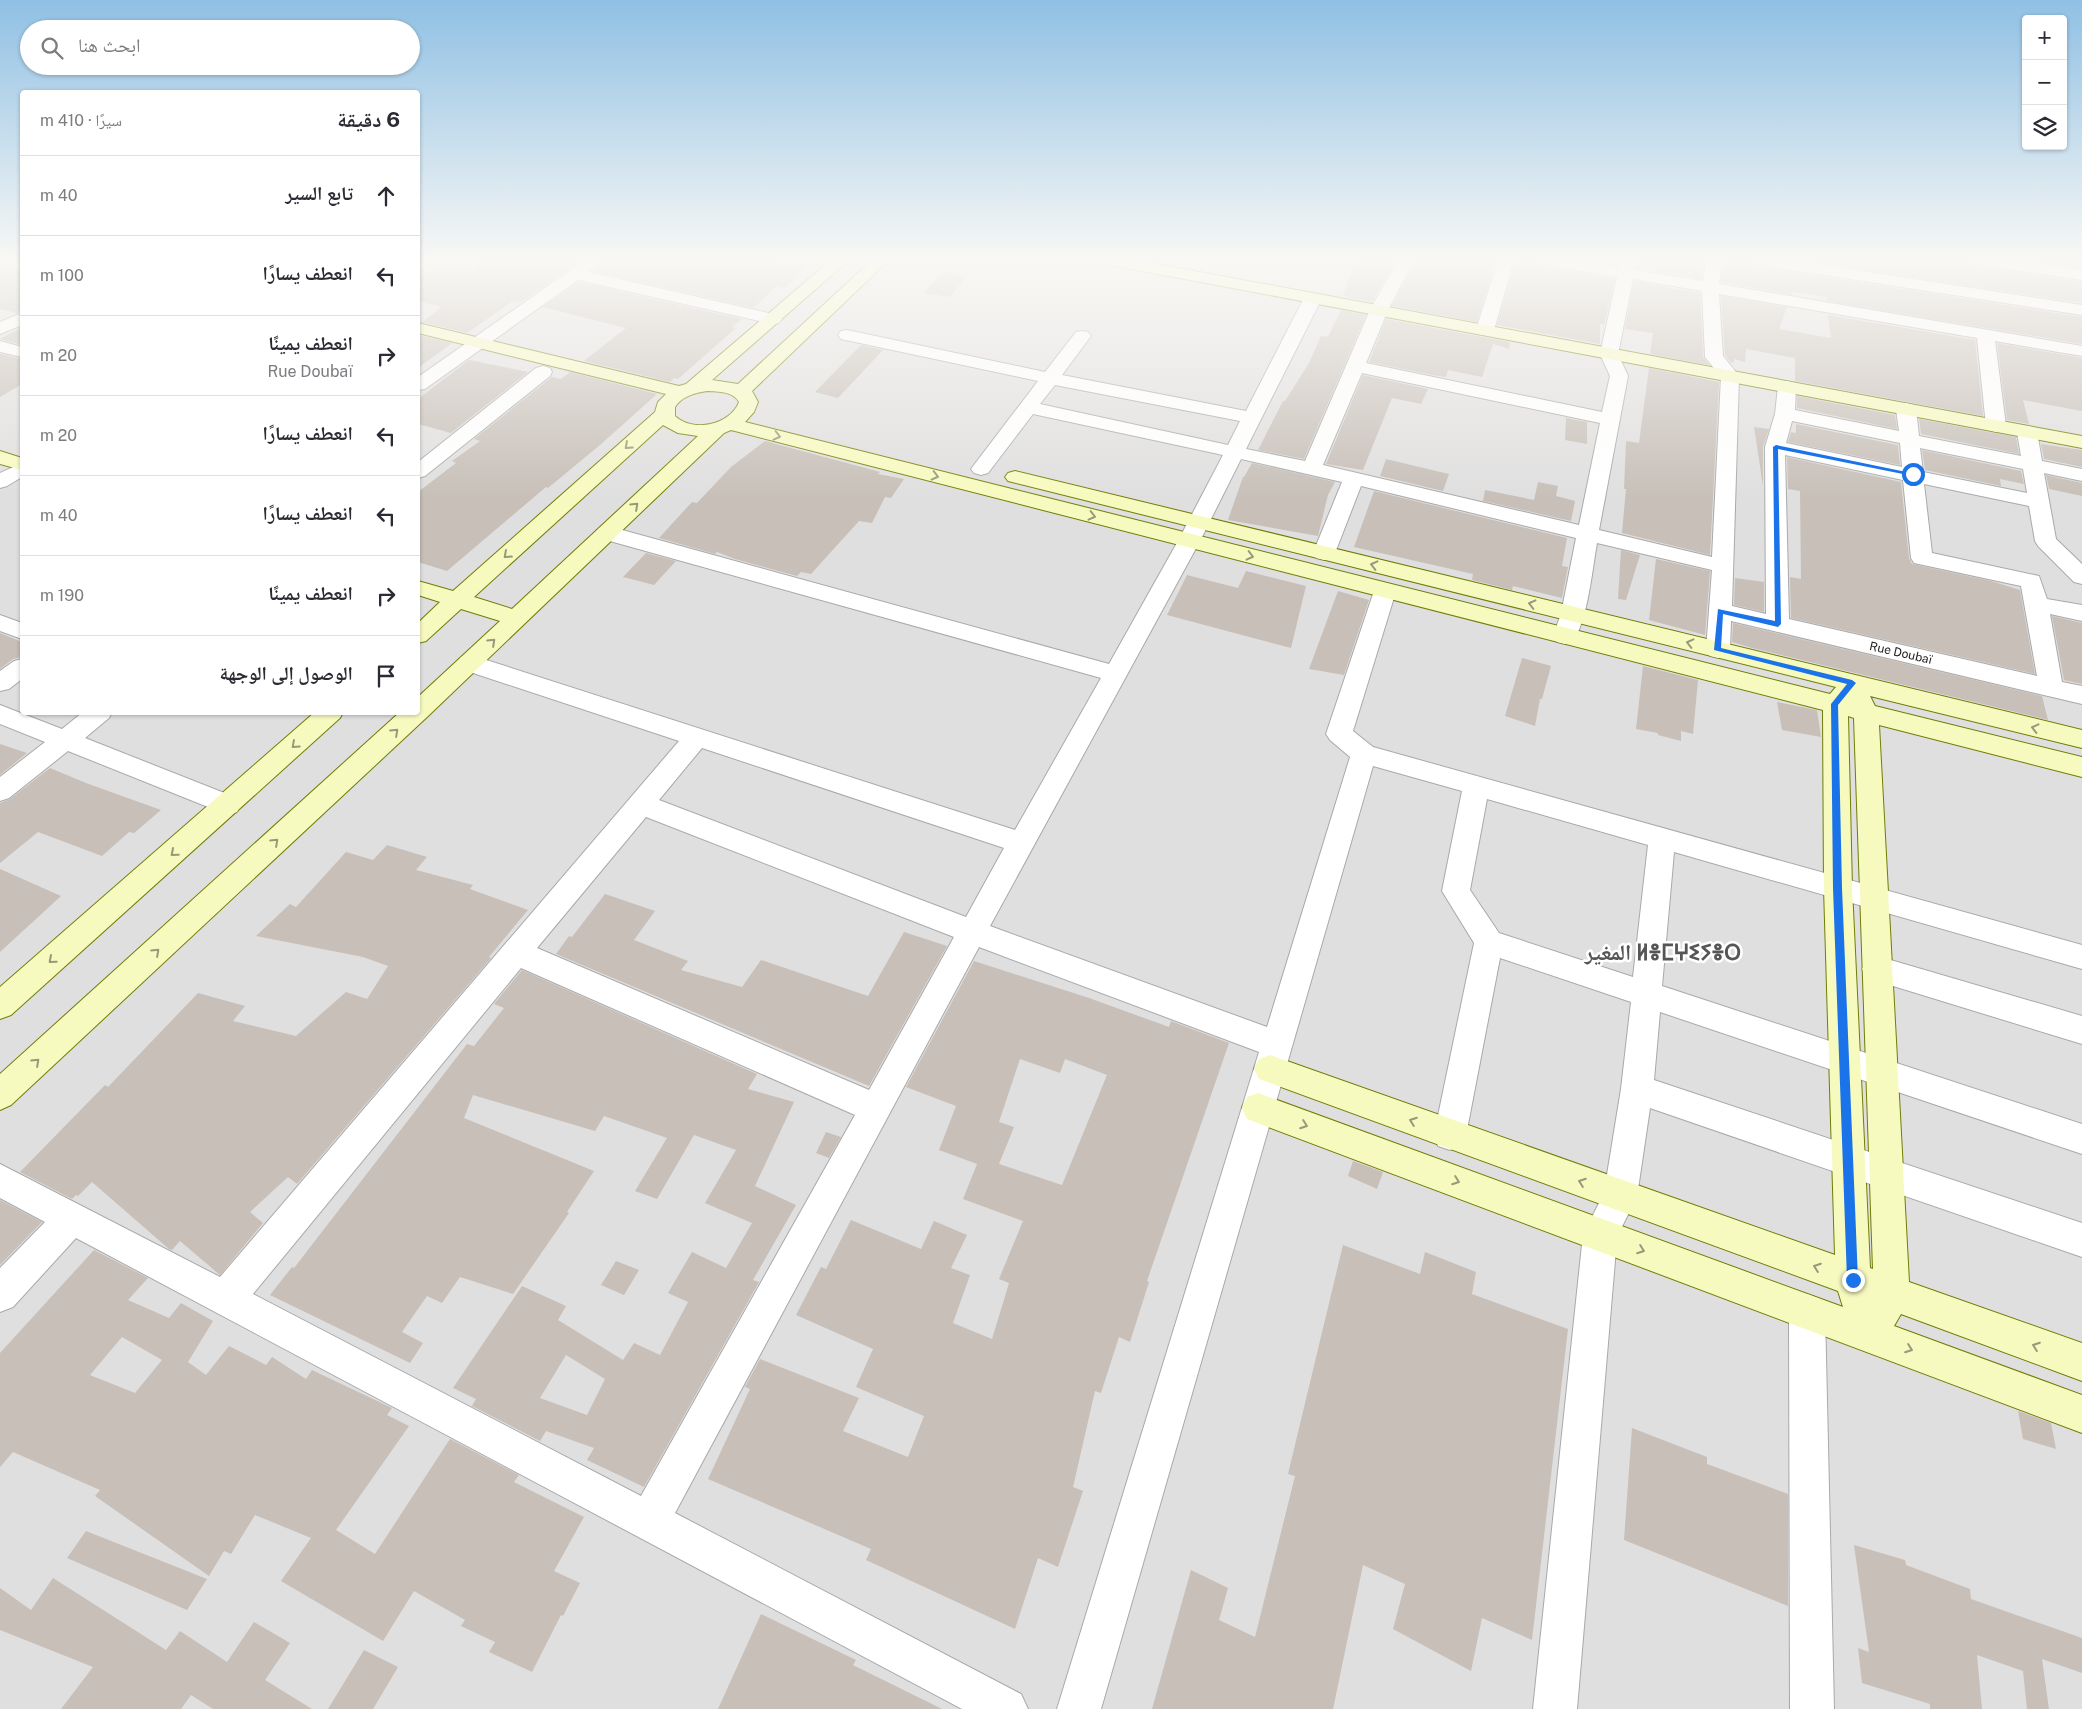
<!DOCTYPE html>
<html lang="ar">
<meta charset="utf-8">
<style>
:root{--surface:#fff;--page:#f2f2f3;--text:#2b2b33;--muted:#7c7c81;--line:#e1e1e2}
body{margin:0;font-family:"Public Sans","Noto Naskh Arabic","Noto Sans Tifinagh",sans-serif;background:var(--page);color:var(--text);direction:rtl}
.controls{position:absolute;right:15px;top:15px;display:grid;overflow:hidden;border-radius:5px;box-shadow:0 1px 4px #0004}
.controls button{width:45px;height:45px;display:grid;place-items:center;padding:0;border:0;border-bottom:1px solid var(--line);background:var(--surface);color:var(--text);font:25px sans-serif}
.stop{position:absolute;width:15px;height:15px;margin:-11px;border:4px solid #1a73e8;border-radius:50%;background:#fff}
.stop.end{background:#1a73e8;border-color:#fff;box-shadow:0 1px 5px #0008}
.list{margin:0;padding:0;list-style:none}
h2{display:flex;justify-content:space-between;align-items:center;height:65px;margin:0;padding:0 20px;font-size:21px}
h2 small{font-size:16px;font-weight:400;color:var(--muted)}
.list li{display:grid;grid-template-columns:32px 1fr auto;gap:15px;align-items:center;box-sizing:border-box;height:80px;padding:0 20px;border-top:1px solid var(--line)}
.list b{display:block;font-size:19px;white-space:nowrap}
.list p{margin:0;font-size:16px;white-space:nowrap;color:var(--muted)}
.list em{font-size:16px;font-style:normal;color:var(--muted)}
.icon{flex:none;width:28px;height:28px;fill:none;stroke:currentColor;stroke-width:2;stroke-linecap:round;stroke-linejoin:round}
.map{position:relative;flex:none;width:2082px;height:1709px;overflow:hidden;direction:ltr}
.search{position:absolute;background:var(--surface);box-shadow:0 1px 4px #0004;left:20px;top:20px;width:400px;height:55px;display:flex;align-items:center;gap:12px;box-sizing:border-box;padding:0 18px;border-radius:28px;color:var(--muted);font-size:19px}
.panel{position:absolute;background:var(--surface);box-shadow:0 1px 4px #0004;left:20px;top:90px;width:400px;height:625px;border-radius:5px;direction:rtl}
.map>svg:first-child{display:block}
</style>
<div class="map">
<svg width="2082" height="1709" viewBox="0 0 2082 1709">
<rect width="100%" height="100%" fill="#f2efe9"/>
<path fill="#e0dfdf" d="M0 260H22V712H418V260H2082V1709H0Z"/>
<g fill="#c7bfb8" fill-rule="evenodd">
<path d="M477 260H582L521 302 513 301 467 333 422 322 442 307 418 301V278L427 272 431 273 445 264 476 270Z"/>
<path d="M605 260H774L807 266 785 288 776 286 754 308 592 271Z"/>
<path d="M1356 260H1396L1372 302 1343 296Z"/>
<path d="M1416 260H1496L1477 322 1392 306Z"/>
<path d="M1516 260H1539L1542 265 1549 267 1615 279 1604 325 1600 324V344L1497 325Z"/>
<path d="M1639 260H1704L1701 279 1637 268Z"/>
<path d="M1724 260H1750L1753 265 1760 267 2082 317V344L1827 301V297L1793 292 1792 295 1721 282Z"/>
<path d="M1801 260H1972L1975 265 1982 267 2082 282V303Z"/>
<path d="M2024 260H2082V268Z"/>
<path d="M0 265 22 270V311L17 313 0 309Z"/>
<path d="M941 272 967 276 950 297 924 293Z"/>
<path d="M1634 281 1700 293 1703 357 1709 365 1650 354 1653 333 1625 329Z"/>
<path d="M578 282 742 319 732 327 736 328 678 379 674 378 670 382 584 361 626 328 543 307Z"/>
<path d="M1721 296 1787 307 1779 329 1831 338 1828 315 1975 340 1983 416 1795 381V358L1746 349 1745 362 1734 359V362L1731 363 1725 355Z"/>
<path d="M1341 310 1366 315 1304 459 1258 450 1283 401H1285L1309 363 1321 336 1328 337Z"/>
<path d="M1386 319 1510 342 1509 349 1493 344 1482 377 1448 370 1446 377 1433 375 1369 362Z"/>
<path d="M22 327V345L0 339Z"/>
<path d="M418 335 452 343 418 368Z"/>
<path d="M1997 343 2082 358V411L2023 400 2029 424 2007 420Z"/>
<path d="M861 345 883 350 838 398 815 392Z"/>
<path d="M0 354 22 359V384L0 397Z"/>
<path d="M469 360 528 372 451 433 418 424V399Z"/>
<path d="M1649 368 1719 382 1710 555 1622 533 1626 489H1624L1626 441 1639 443Z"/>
<path d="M570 372 657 394 600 445 548 488 546 487 447 571 418 562V492L456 463 452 461 480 441 474 439 552 377 561 379Z"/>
<path d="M1363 375 1428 389 1421 404 1392 398 1363 470 1326 464Z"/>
<path d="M1797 396 1895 415 1897 429 1797 408Z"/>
<path d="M1566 418 1587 422V444L1565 440Z"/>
<path d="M1919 419 2016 437 2019 454 1921 434Z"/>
<path d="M1796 424 1898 445 1900 465 1788 442 1791 432 1796 433Z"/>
<path d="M1754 427 1769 429 1763 447V486Z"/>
<path d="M765 441 880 472 878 474 904 479 891 498 885 497 872 523 859 521 811 574 801 572 797 576 735 559 717 552 715 554 659 538 692 502 697 503 731 467Z"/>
<path d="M2041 444 2082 450V467L2044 459Z"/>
<path d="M1922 450 2021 471 2024 484 2000 479 2001 486 1925 470Z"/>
<path d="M1787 457 1901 482 1909 558 1912 564 1991 581 2020 590 2035 674 1791 618 1790 577 1801 579 1800 491 1788 489Z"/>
<path d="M1386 459 1449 474 1443 491 1380 476Z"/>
<path d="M1252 463 1335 482 1328 495 1318 536 1228 520 1243 477H1244Z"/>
<path d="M2046 475 2082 483V496L2049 489Z"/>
<path d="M1538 482 1558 486 1556 496 1575 501 1571 521 1483 501 1485 490 1534 500Z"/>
<path d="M1374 491 1567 538 1562 566 1568 567 1562 598 1513 586 1512 590 1472 580 1473 574 1354 547Z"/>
<path d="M1621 550 1640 555 1626 600 1618 599Z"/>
<path d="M646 553 676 561 654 585 623 577Z"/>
<path d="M1656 559 1710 571 1705 635 1649 620Z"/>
<path d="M1246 571 1306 586 1291 648 1167 615 1187 575 1238 588Z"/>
<path d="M1735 578 1764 582V612L1734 605Z"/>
<path d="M1338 591 1369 600 1344 675 1309 669Z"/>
<path d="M2052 616 2082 623V684L2064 680Z"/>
<path d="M1733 623 2042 696 2048 720 1752 648 1732 642Z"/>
<path d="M0 633 22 642V657L13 659 0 669Z"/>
<path d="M1522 658 1551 666 1542 699H1540L1535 726 1505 716Z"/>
<path d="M1643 666 1698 680 1693 734 1681 731V741L1658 735V733L1636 729Z"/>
<path d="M1777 702 1817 710 1821 737 1782 730Z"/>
<path d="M0 744 27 753 0 775Z"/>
<path d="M50 768 86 783 161 810 134 833 129 832 102 856 38 832 0 863V803L10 799Z"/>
<path d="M387 845 427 857 416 870 473 885 470 889 528 910 489 957 491 958 297 1184 288 1177 250 1212 263 1223 220 1275 180 1241 172 1250 169 1249 92 1182 78 1196 76 1195 72 1199 20 1172 105 1085 108 1087 198 993 245 1006 233 1021 296 1036 346 992 367 999 388 966 363 957 256 936 290 904 296 907 346 852 373 860Z"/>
<path d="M0 869 61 896 0 952Z"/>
<path d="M605 894 655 911 634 940 688 961 681 970 742 987 761 960 868 996 904 932 947 946 869 1086 556 954 569 936 572 937Z"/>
<path d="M974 961 1089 998 1169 1027 1171 1021 1229 1043 1147 1281 1149 1282 1130 1342 1119 1337 1101 1393 1095 1391 1073 1487 1083 1491 1058 1567 1038 1558 1015 1629 866 1560 871 1549 708 1479 750 1389 745 1387 760 1359 859 1398 843 1431 908 1457 924 1416 856 1387 873 1349 796 1315 821 1267 826 1269 851 1220 921 1249 934 1221 967 1235 951 1268 970 1275 953 1323 992 1339 1009 1283 999 1279 1023 1221 963 1199 977 1164 939 1150 956 1106 906 1087ZM1020 1059 1060 1073 1065 1059 1107 1075 1062 1185 999 1164 1014 1127 999 1122Z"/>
<path d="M522 970 757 1074 748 1089 794 1102 755 1186 796 1205 753 1280 759 1282 644 1487 587 1460 594 1448 546 1431 540 1441 472 1406 476 1399 453 1388 522 1286 566 1306 558 1320 623 1360 634 1343 660 1355 688 1302 668 1293 692 1252 726 1268 752 1223 705 1203 736 1150 694 1135 657 1199 635 1191 667 1138 604 1116 595 1131 473 1095 464 1118 594 1171 567 1212 569 1213 513 1294 460 1277 442 1303 427 1296 402 1332 423 1343 410 1363 270 1295 292 1267 294 1268 467 1044 474 1046 504 1008 494 1004ZM566 1355 605 1379 587 1415 540 1398Z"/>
<path d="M826 1132 841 1137 829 1158 816 1153Z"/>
<path d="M1353 1161 1383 1172 1377 1189 1348 1176Z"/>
<path d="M0 1200 42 1222 0 1265Z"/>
<path d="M1343 1245 1420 1274 1425 1252 1476 1272 1472 1294 1568 1329 1532 1640 1482 1618 1471 1671 1393 1629 1405 1584 1363 1565 1333 1709H1152L1191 1570 1228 1588 1219 1620 1255 1637 1295 1476 1288 1474Z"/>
<path d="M94 1250 148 1278 128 1300 169 1318 181 1303 213 1321 188 1362 206 1375 229 1346 266 1365 272 1357 306 1379 312 1370 392 1408 387 1415 409 1426 336 1530 375 1554 450 1439 519 1475 514 1482 584 1517 554 1571 580 1583 563 1616 561 1615 532 1672 489 1652 495 1642 461 1626 465 1620 414 1591 383 1641 281 1581 311 1538 255 1515 231 1554 224 1551 209 1576 95 1496 100 1490 13 1452 0 1467V1353ZM122 1337 162 1360 135 1393 90 1375Z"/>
<path d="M616 1261 639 1270 624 1295 601 1285Z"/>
<path d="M2018 1411 2051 1423 2056 1449 2023 1439Z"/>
<path d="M1632 1428 1707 1457V1464L1788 1494V1606L1624 1540Z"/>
<path d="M86 1531 207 1579 187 1610 67 1558Z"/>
<path d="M1854 1545 1905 1560 1906 1565 1970 1589 1971 1599 2082 1638V1673L2042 1659 2049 1709H2027L2023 1671 1977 1655 1982 1709H1930V1704L1862 1683 1858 1648 1869 1652Z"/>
<path d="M53 1578 166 1650 180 1631 227 1662 254 1622 290 1643 265 1680 312 1709H213L191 1695 181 1709H61L93 1667 0 1630V1588L31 1610Z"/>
<path d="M761 1614 856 1660 853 1665 942 1709H718Z"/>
<path d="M364 1650 398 1667 373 1709H328Z"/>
</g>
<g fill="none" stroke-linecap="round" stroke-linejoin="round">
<defs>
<g id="street">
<path d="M418 260H433L424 268 418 270Z"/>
<path d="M585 260H603L588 272 773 314 779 315 782 319 779 323 773 324 578 280 425 389 418 390V377Z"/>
<path d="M812 260H843L845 263 843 266 837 268 814 263Z"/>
<path d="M1398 260H1414L1388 310 1366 363 1602 412 1610 376 1600 354 1617 277 1549 265 1543 263 1541 260H1576L1619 267 1621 260H1637L1635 270 1703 281 1706 260H1722L1719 284 2082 346V356L1995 341 2006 426 2003 430 1996 432 1989 430 1986 426 1977 338 1719 294 1723 356 1739 376 1732 606 1766 614 1765 447 1775 414 1778 387 1780 383 1787 381 1794 383 1796 387 1795 410 1899 431 1896 409 1899 405 1906 403 1913 405 1916 409 1919 436 2021 456 2017 432 2020 428 2027 426 2034 428 2037 432 2042 461 2082 469V481L2044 473 2056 539 2082 564V584L2074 582 2038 546 2035 541 2029 506 1924 484 1932 553 2039 576 2047 599 2082 605V621L2050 614 2062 682 2082 686V704L1731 621 1730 650 1726 656 1718 658 1710 656 1706 650 1712 570 1597 543C1592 571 1588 618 1573 642L1565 644 1557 642 1553 636 1561 614 1576 538 1361 486 1335 553 1332 558 1324 560 1316 558 1313 553 1342 482 1241 459 1200 541 990 926 1267 1027 1350 757 1330 740 1326 734 1374 591 1377 586 1385 584 1393 586 1396 591 1353 731 1373 747 2082 945V969L1674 852 1662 986 2082 1124V1154L1660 1012 1654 1080 2082 1223V1257L1650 1108 1637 1196 1617 1237 1577 1709H1533L1583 1235 1604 1193 1621 1089 1631 1002 1500 958 1466 1135 1462 1146 1450 1150 1438 1146 1434 1135 1474 943 1442 891 1462 791 1373 766 1101 1709H1057L1259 1052 979 947 675 1513 1021 1694 1028 1709H962L76 1238 13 1307 0 1312V1268L45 1222 0 1198V1164L220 1277 679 741 461 669 457 663 461 657 469 655 477 657 1015 830 1101 678 599 538 596 533 599 528 607 526 615 528 1109 664 1178 541 1223 455 1033 414 988 473 981 475 974 473 971 469 974 465 1038 381 841 339 838 335 841 331 847 330 1045 372 1076 332 1082 331 1088 332 1091 336 1062 375 1246 411 1304 298 1307 294H1319L1322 298 1246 449 1305 461 1370 310ZM1633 279 1702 291 1705 357 1721 377 1712 557 1599 530 1628 376 1618 354ZM1362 373 1600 423 1579 525 1323 465ZM1055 385 1240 421 1228 445 1040 404ZM1792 421 1900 443 1902 467 1786 443ZM1920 448 2023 469 2027 493 1923 472ZM1785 455 1903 480 1911 558 1914 563 2021 586 2037 676 1789 619ZM702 748 1004 848 966 917 659 800ZM1487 799 1648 845 1633 977 1499 933 1470 890ZM646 817 954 937 869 1090 537 948ZM521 968 855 1115 641 1496 253 1294Z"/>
<path d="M1498 260H1514L1494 330 1491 334 1485 335 1479 334 1476 330Z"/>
<path d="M1752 260H1790L2082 305V315L1760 265 1754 263Z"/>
<path d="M1974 260H2013L2082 270V280L1982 265 1976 263Z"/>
<path d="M22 313V325L0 334V322Z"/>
<path d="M0 341 22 347V357L0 352Z"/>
<path d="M543 366 550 368 552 372 550 376 425 476 418 478V462L536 368Z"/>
<path d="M22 463V477L7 486 0 488V473Z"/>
<path d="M0 615 22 623V639L0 631Z"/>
<path d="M22 659V679L9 689 0 691V671L14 661Z"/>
<path d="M0 705 62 729 83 712H112L109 718 85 738 237 798 241 805 237 812 228 815 68 751 9 798 0 801V777L45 742 0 724Z"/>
<path d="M1877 956 2082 1016V1044L1867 978 1862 969 1867 960Z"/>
<path d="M1807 1294 1820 1299 1825 1312 1834 1709H1790L1789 1312 1794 1299Z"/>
</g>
<g id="secondary">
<path d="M831 260H849L712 380 738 384 872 260H889L752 391 758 402 754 412 745 422 1830 694 1836 687 1008 481 1005 477 1008 473 1015 471 2082 730V748L1870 696 1875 706 2082 757V777L1879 725 1909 1282 2082 1343V1381L1901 1314 1894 1326 2082 1395V1433L1247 1119 1242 1108 1247 1097 1258 1093 1843 1307 1838 1291 1259 1079 1254 1069 1259 1059 1270 1055 1835 1255 1824 888 1823 710 731 430 724 433 427 717 11 1105 0 1110V1074L400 712H418V697L500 621 461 609 426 641 418 643V623L440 602 418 595V581L453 591 655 412 658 402 666 394 418 333V323L679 386 686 384ZM707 391C718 392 733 391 739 402 730 425 693 433 675 416V407C682 396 695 393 707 391ZM663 425 678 433 698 436 512 609 474 597ZM1848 716 1854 718 1873 1269 1870 1268 1852 888Z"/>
<path d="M1102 260H1135L2082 436V448L1110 265 1104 263Z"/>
<path d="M0 451 22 458V470L0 464Z"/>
<path d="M315 712H343L340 718 11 1015 0 1019V987Z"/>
</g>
</defs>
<use href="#street" stroke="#a9a9a9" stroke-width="2"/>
<use href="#secondary" stroke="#707d05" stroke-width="2"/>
<use href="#street" fill="#fff" fill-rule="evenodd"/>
<use href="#secondary" fill="#f7fabf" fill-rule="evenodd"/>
</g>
<defs><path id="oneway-chevron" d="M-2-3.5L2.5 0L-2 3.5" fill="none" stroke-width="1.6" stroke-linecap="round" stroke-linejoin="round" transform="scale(1.25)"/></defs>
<g stroke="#979978">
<use href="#oneway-chevron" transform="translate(777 436) rotate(14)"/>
<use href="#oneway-chevron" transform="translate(628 446) rotate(138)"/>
<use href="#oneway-chevron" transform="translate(935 476) rotate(14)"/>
<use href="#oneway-chevron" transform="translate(635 506) rotate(-43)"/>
<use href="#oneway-chevron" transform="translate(1092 516) rotate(14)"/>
<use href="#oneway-chevron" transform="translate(507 555) rotate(138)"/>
<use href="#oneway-chevron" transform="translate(1250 556) rotate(14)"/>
<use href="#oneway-chevron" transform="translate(1374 565) rotate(-166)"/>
<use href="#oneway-chevron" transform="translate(1532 604) rotate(-166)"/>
<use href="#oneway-chevron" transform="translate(492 642) rotate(-43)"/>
<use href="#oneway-chevron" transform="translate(1690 643) rotate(-166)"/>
<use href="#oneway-chevron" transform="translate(2035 728) rotate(-166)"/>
<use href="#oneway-chevron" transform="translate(395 732) rotate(-43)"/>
<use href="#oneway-chevron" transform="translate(295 745) rotate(138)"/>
<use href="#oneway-chevron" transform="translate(275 842) rotate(-43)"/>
<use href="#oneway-chevron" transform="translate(174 853) rotate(139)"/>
<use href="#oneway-chevron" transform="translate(156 952) rotate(-43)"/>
<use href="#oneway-chevron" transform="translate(52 960) rotate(139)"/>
<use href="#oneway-chevron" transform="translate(36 1062) rotate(-43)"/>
<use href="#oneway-chevron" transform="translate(1413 1121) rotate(-160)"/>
<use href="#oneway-chevron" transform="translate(1304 1125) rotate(20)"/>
<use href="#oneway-chevron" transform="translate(1456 1181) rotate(20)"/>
<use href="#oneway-chevron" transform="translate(1582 1182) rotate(-160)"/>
<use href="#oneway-chevron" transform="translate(1641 1250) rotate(20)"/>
<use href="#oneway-chevron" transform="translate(1817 1267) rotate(-160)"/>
<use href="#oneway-chevron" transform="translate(2036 1346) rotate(-160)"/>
<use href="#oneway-chevron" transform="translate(1909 1349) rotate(20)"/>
</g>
<linearGradient id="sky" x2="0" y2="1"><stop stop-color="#8fc0e4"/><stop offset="0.52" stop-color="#f9f8f5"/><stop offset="1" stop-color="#f9f8f5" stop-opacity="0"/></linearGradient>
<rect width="2082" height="499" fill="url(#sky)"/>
<path fill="#1a73e8" d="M1776 445 1916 474 1913 476 1778 449 1781 624 1778 627 1723 614 1721 648 1852 680 1856 683 1838 705 1842 888 1858 1280 1856 1283 1853 1285 1849 1283 1847 1280 1833 888 1831 704 1847 684 1714 650 1718 609 1775 621 1773 447Z"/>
<g text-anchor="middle" stroke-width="5" stroke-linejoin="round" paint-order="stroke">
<g font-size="12" fill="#222" stroke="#fff">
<text transform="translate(1901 653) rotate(13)" y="4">Rue Doubaï</text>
</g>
<g font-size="22" font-weight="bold" fill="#555" stroke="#fff">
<text x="1663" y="960">المغير ⵍⴻⵎⵖⵉⵢⴻⵔ</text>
</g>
</g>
</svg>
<div class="controls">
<button>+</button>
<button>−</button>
<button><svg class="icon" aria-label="layers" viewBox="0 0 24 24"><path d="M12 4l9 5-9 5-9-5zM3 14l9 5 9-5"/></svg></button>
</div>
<div class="stop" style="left:1913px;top:474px"></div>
<div class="stop end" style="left:1853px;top:1280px"></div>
<div class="search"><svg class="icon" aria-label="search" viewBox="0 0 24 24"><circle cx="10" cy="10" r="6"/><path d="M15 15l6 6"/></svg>ابحث هنا</div>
<section class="panel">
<h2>6 دقيقة<small>سيرًا · 410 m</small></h2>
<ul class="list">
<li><svg class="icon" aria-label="ahead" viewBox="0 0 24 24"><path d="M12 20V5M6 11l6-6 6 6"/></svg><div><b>تابع السير</b></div><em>40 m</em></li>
<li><svg class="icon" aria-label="left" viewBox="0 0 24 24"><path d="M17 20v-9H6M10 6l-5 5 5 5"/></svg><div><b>انعطف يسارًا</b></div><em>100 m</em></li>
<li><svg class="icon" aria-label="right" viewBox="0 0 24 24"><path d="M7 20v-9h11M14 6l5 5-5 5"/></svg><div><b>انعطف يمينًا</b><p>Rue Doubaï</p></div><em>20 m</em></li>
<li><svg class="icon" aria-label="left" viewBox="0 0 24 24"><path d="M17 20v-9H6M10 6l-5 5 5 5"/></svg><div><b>انعطف يسارًا</b></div><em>20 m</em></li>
<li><svg class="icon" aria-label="left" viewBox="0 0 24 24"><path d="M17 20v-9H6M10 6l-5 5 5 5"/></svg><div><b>انعطف يسارًا</b></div><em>40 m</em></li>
<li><svg class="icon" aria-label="right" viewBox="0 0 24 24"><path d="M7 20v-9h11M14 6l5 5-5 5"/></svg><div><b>انعطف يمينًا</b></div><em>190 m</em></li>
<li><svg class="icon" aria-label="arrive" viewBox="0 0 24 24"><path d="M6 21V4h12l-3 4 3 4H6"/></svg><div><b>الوصول إلى الوجهة</b></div></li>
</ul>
</section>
</div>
